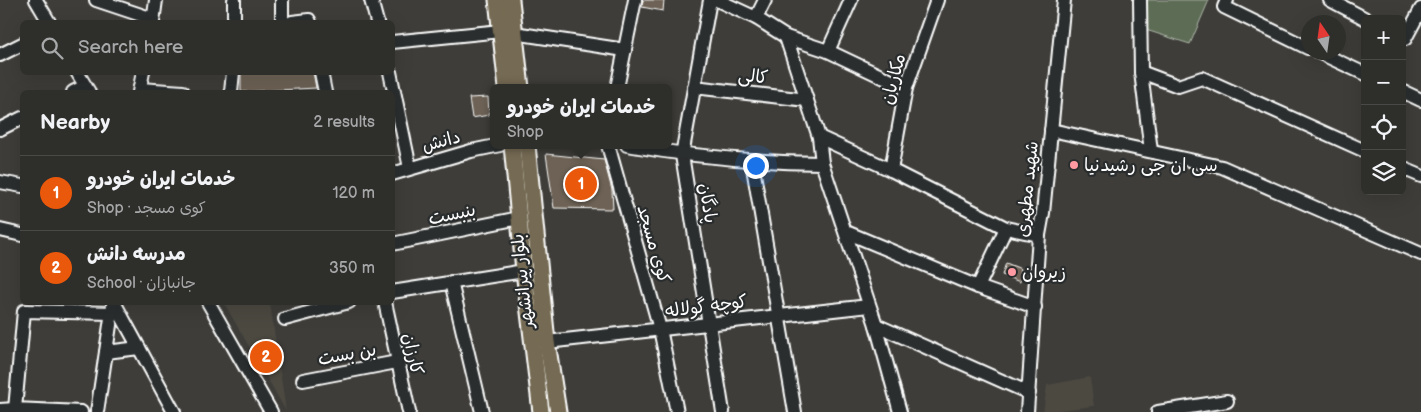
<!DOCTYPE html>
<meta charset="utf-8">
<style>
:root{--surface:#2e2e2b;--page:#363633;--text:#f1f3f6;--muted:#a7a8a9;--line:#494a47;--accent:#ea580c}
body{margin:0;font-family:"Balsamiq Sans","Playpen Sans Arabic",sans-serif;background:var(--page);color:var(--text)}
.controls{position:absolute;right:15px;top:15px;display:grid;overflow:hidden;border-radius:8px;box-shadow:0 5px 20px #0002}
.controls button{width:45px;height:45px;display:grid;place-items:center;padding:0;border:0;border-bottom:1px solid var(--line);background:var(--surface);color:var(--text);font:25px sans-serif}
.compass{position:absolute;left:1301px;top:15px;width:45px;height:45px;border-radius:50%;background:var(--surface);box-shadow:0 5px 20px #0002;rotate:347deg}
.you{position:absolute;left:755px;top:165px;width:18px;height:18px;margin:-12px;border:4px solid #fff;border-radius:50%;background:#1a73e8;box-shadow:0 0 0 8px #1a73e833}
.badge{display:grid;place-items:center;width:32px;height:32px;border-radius:50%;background:var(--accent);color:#fff;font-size:16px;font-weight:700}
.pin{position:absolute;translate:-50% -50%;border:2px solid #fff;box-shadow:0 1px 5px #0006}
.popup{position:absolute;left:490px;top:84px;width:182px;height:65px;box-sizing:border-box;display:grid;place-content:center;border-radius:8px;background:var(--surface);filter:drop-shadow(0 1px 4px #0005);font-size:16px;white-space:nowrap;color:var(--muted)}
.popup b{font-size:19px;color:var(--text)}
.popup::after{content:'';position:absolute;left:50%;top:100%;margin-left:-10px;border:10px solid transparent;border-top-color:var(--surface)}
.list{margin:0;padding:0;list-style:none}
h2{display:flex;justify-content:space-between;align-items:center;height:65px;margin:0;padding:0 20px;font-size:21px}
h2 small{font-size:16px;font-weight:400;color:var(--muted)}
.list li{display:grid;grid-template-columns:32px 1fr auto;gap:15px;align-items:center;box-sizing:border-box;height:75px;padding:0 20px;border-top:1px solid var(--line)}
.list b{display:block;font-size:19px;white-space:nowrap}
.list p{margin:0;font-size:16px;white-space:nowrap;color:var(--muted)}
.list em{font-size:16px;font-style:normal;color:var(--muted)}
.icon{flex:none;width:28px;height:28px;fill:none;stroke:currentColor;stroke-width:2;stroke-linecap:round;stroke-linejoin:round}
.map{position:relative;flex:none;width:1421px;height:412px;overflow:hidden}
.search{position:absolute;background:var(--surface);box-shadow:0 5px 20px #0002;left:20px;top:20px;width:375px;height:55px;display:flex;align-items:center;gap:12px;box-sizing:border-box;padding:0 18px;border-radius:8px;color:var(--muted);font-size:19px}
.panel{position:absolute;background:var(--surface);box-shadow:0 5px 20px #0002;left:20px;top:90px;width:375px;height:215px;border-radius:8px}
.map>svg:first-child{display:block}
</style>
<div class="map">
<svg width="1421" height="412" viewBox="0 0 1421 412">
<rect width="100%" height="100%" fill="#3e3d39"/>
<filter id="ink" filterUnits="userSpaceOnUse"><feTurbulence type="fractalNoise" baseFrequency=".02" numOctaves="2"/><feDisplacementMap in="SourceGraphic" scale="10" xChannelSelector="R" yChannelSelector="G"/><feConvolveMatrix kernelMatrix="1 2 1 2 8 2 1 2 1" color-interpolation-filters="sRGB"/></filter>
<g filter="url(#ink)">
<g fill="#4c4841">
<path d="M224 303H270L286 411Z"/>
<path d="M1090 377 1094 406 1043 412 1047 385Z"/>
</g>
<path fill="#5d6c54" stroke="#aeb6aa" d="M1147 0H1209L1190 44 1146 30Z"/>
<g fill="#6d6254" stroke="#fff">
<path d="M643 0H664L663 11 642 7Z"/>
<path d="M241 72H313L316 88 241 92Z"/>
<path d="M488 97 489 115 472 118 469 98Z"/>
<path d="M546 154 604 160 612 190 613 209 554 208Z"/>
<path d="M1006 263 1021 269 1020 282 1002 275Z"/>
</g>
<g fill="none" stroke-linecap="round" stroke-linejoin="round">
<defs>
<g id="minor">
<path d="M36 0 49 22"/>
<path d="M96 0 153 19"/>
<path d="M282 0V22"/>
<path d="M371 0 377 22"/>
<path d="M710 0 682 155 723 412"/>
<path d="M717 0 756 18 786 37 828 51 906 88"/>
<path d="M1140 0 1141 72 1151 151"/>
<path d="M1227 0 1224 7 1308 48"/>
<path d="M1330 0 1366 19"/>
<path d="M756 18 765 0"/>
<path d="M153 22 156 0"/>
<path d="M234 22V0"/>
<path d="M292 22 309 20 310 22"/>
<path d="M786 37 819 137 822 163 876 325 900 412"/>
<path d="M1402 37 1405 39 1421 9"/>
<path d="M392 42 501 31 625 50"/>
<path d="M828 51 851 0"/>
<path d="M1318 52 1365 74"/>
<path d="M0 55 22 44"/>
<path d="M77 72 89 92"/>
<path d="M321 72 325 92"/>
<path d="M390 72 410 168"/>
<path d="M1141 72 1178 86 1202 78 1365 151"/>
<path d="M694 87 807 100"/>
<path d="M617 88 635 0"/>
<path d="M140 89 183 92"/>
<path d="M1402 91 1421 100"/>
<path d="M73 92 85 86"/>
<path d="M139 92 143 72"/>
<path d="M231 92 233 72"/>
<path d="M0 129 22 118"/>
<path d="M1051 130 1222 167 1421 254"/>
<path d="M819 137 891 170 1006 228 1039 235"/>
<path d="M608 145 660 329 677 412"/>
<path d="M627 145C692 157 756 162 822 163"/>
<path d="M752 162 795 412"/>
<path d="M1402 168 1421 176"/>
<path d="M891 170 906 88 937 0"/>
<path d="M392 174 471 151 500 145"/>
<path d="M0 182 22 186"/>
<path d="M0 230 22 235"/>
<path d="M846 232 978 287 1035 307"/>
<path d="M392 244 519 218"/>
<path d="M451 282 482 412"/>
<path d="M978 287 1006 228"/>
<path d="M392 292 524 271"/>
<path d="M114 302 174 412"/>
<path d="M208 302 271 412"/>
<path d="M385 302 409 412"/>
<path d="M285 319 349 302"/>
<path d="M876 325 1029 393"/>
<path d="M547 342 869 306"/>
<path d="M106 352 139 348"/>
<path d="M303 380 397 362"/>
<path d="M0 410 15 409"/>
<path d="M81 412 15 409 24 311 111 313"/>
<path d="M97 412 113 305"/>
<path d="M1027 412 1039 235 1043 213 1064 0"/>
<path d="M1158 412 1227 401"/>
</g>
<g id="major">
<path d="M497 0 507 88"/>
<path d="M511 0 521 88"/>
<path d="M512 145 524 271 541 412"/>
<path d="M527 145 547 342 558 412"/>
</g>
</defs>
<use href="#minor" stroke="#fff" stroke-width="16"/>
<use href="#major" stroke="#fff" stroke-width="19"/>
<use href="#minor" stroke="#2a2d2e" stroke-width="12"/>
<use href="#major" stroke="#746b52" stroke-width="15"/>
</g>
</g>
<g fill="#ff9aa2" stroke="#2a2d2e" stroke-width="2">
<circle cx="1074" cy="165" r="5"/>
<circle cx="1012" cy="272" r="5"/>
</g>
<g text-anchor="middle" stroke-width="4.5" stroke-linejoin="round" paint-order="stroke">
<g font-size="18" fill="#fff" stroke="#2a2d2e">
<text transform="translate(753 76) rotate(6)" y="6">کالی</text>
<text transform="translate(893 79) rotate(-75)" y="6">مکاریان</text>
<text transform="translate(441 141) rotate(-15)" y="6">دانش</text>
<text transform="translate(1027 189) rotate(-84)" y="6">شهید مطهری</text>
<text transform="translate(708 203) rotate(81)" y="6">پادگان</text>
<text transform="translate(452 214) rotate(-12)" y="6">بنبست</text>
<text transform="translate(654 244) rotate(74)" y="6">کوی مسجد</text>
<text transform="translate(522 281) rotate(-96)" y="6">بلوار پیرانشهر</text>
<text transform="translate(706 306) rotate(-7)" y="6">کوچه گولاله</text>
<text transform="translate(347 354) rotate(-10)" y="6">بن بست</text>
<text transform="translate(413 354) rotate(78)" y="6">کارزان</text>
</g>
<g font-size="18" fill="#fff" stroke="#2a2d2e" text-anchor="start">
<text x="1084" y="171">سی ان جی رشیدنیا</text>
<text x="1022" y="278">زیروان</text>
</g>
</g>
</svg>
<div class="controls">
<button>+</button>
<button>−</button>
<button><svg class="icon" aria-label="locate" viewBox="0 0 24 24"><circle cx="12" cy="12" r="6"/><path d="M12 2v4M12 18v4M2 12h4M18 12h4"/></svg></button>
<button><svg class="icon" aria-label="layers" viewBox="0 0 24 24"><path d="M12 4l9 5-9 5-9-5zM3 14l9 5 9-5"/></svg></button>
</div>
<svg class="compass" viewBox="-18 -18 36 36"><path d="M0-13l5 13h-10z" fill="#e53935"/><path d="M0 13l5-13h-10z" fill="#a7a8a9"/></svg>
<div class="you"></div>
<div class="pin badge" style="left:581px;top:184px">1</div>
<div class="popup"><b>خدمات ایران خودرو</b>Shop</div>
<div class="pin badge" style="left:266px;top:357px">2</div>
<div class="search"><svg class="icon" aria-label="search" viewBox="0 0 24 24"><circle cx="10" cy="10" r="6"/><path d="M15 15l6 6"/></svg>Search here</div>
<section class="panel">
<h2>Nearby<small>2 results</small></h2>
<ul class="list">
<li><span class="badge">1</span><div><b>خدمات ایران خودرو</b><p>Shop · کوی مسجد</p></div><em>120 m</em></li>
<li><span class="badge">2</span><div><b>مدرسه دانش</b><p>School · جانبازان</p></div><em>350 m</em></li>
</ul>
</section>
</div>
